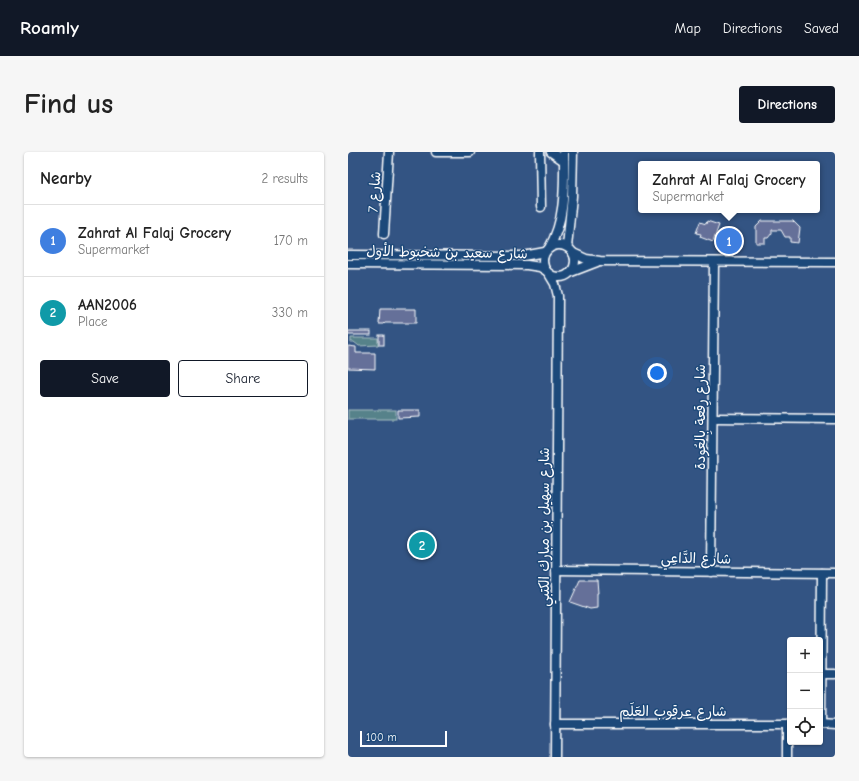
<!DOCTYPE html>
<meta charset="utf-8">
<style>
:root{--surface:#fff;--page:#f6f6f6;--text:#222;--muted:#767676;--line:#e0e0e0;--accent:#111827}
body{margin:0;font-family:"Comic Neue","Playpen Sans Arabic",sans-serif;background:var(--page);color:var(--text)}
.controls{position:absolute;right:12px;bottom:12px;display:grid;overflow:hidden;border-radius:4px;box-shadow:0 1px 3px #0004}
.controls button{width:36px;height:36px;display:grid;place-items:center;padding:0;border:0;border-bottom:1px solid var(--line);background:var(--surface);color:var(--text);font:20px sans-serif}
.scale{position:absolute;left:12px;bottom:10px;width:87px;box-sizing:border-box;padding-left:4px;border:2px solid #fff;border-top:0;font-size:11px;line-height:14px;white-space:nowrap;color:#fff;-webkit-text-stroke:3px #1f4a7a;paint-order:stroke}
.you{position:absolute;left:309px;top:221px;width:14px;height:14px;margin:-10px;border:3px solid #fff;border-radius:50%;background:#1a73e8;box-shadow:0 0 0 6px #1a73e833}
.badge{display:grid;place-items:center;width:26px;height:26px;border-radius:50%;background:var(--accent);color:#fff;font-size:13px;font-weight:700}
.pin{position:absolute;translate:-50% -50%;border:2px solid #fff;box-shadow:0 1px 4px #0006}
.popup{position:absolute;left:290px;top:9px;width:182px;height:52px;box-sizing:border-box;display:grid;place-content:center;border-radius:4px;background:var(--surface);filter:drop-shadow(0 1px 3px #0005);font-size:13px;white-space:nowrap;color:var(--muted)}
.popup b{font-size:15px;color:var(--text)}
.popup::after{content:'';position:absolute;left:50%;top:100%;margin-left:-8px;border:8px solid transparent;border-top-color:var(--surface)}
.list{margin:0;padding:0;list-style:none}
h2{display:flex;justify-content:space-between;align-items:center;height:52px;margin:0;padding:0 16px;font-size:17px}
h2 small{font-size:13px;font-weight:400;color:var(--muted)}
.list li{display:grid;grid-template-columns:26px 1fr auto;gap:12px;align-items:center;box-sizing:border-box;height:72px;padding:0 16px;border-top:1px solid var(--line)}
.list b{display:block;font-size:15px;white-space:nowrap}
.list p{margin:0;font-size:13px;white-space:nowrap;color:var(--muted)}
.list em{font-size:13px;font-style:normal;color:var(--muted)}
.actions{display:flex;gap:8px;padding:12px 16px}
.actions a{flex:1;padding:9px 0;border:1px solid var(--accent);border-radius:4px;text-align:center;font-size:14px;color:var(--accent)}
.actions .main{background:var(--accent);color:#fff}
.icon{flex:none;width:22px;height:22px;fill:none;stroke:currentColor;stroke-width:2;stroke-linecap:round;stroke-linejoin:round}
.map{position:relative;flex:none;width:487px;height:605px;overflow:hidden;border-radius:4px}
header{display:flex;align-items:center;gap:24px;box-sizing:border-box;height:56px;padding:0 20px;background:var(--accent);color:#fff}
header strong{font-size:19px}
nav{display:flex;gap:22px;margin-inline-start:auto;font-size:14px}
.intro{display:flex;align-items:center;justify-content:space-between;box-sizing:border-box;height:96px;padding:0 24px}
h1{margin:0;font-size:28px}
.button{padding:10px 18px;border-radius:4px;background:var(--accent);color:#fff;font-size:14px;font-weight:700}
main{display:flex;gap:24px;padding:0 24px}
aside{flex:1;background:var(--surface);border-radius:4px;box-shadow:0 1px 3px #0004}
.map>svg:first-child{display:block}
</style>
<header>
<strong>Roamly</strong>
<nav><a>Map</a><a>Directions</a><a>Saved</a></nav>
</header>
<div class="intro"><h1>Find us</h1><a class="button">Directions</a></div>
<main>
<aside>
<h2>Nearby<small>2 results</small></h2>
<ul class="list">
<li><span class="badge" style="background:#3f7fe0">1</span><div><b>Zahrat Al Falaj Grocery</b><p>Supermarket</p></div><em>170 m</em></li>
<li><span class="badge" style="background:#0f9aa8">2</span><div><b>AAN2006</b><p>Place</p></div><em>330 m</em></li>
</ul>
<div class="actions"><a class="main">Save</a><a>Share</a></div>
</aside>
<div class="map">
<svg width="487" height="605" viewBox="0 0 487 605">
<rect width="100%" height="100%" fill="#335483"/>
<filter id="ink" filterUnits="userSpaceOnUse"><feTurbulence type="fractalNoise" baseFrequency=".025" numOctaves="2"/><feDisplacementMap in="SourceGraphic" scale="8" xChannelSelector="R" yChannelSelector="G"/><feConvolveMatrix kernelMatrix="1 2 1 2 8 2 1 2 1" color-interpolation-filters="sRGB"/></filter>
<g filter="url(#ink)">
<g fill="#56828a" stroke="#aac0c4">
<path d="M3 186H30V193L11 194 6 190H3Z"/>
<rect x="0" y="258" width="48" height="9"/>
</g>
<g fill="#657099" stroke="#fff">
<path d="M359 69 371 73 365 90 352 85 353 82 348 81 352 70 358 72Z"/>
<path d="M414 69H445L452 76 450 91 442 90V85H437L433 78H424V81L420 86H417V91H408V75Z"/>
<rect x="378" y="80" width="7" height="17"/>
<path d="M32 157H68V171H37L36 172H31Z"/>
<rect x="0" y="179" width="23" height="4"/>
<rect x="31" y="183" width="5" height="10"/>
<path d="M0 194 8 195V201H27V217L0 216Z"/>
<path d="M50 258H72V265L50 266Z"/>
<path d="M232 428H249L250 441H249V456L242 457 222 450Z"/>
</g>
<g fill="none" stroke-linecap="round" stroke-linejoin="round">
<defs>
<g id="minor">
<path d="M88 0H122"/>
<path d="M192 0 193 55"/>
<path d="M203 0 216 9"/>
<path d="M36 82 41 0"/>
<circle cx="211" cy="109" r="16"/>
<path d="M219 95 224 44 225 0"/>
<path d="M201 96C218 67 216 33 216 0"/>
<path d="M225 101 238 107 252 109 487 110"/>
<path d="M0 103 175 104 197 100"/>
<path d="M0 112 179 113 192 115 197 118"/>
<path d="M223 120 249 110"/>
<path d="M201 122 207 132 210 144 207 605"/>
<path d="M365 266 487 267"/>
<path d="M208 418 487 421"/>
<path d="M363 420 366 110"/>
<path d="M474 522H487"/>
<path d="M207 572H442"/>
<path d="M472 572 487 573"/>
<path d="M473 572 474 421"/>
<path d="M439 605V572"/>
</g>
</defs>
<use href="#minor" stroke="#fff" stroke-width="11"/>
<use href="#minor" stroke="#1f4a7a" stroke-width="8"/>
</g>
</g>
<g text-anchor="middle" stroke-width="3" stroke-linejoin="round" paint-order="stroke">
<g font-size="14" fill="#fff" stroke="#1f4a7a">
<text transform="translate(26 40) rotate(-86)" y="5">شارع 7</text>
<text transform="translate(99 100) rotate(1)" y="5">شارع سعيد بن شخبوط الأول</text>
<text transform="translate(352 265) rotate(-90)" y="5">شارع رِقعة بِالعُودة</text>
<text transform="translate(196 375) rotate(-90)" y="5">شارع سهيل بن مبارك الكتبي</text>
<text transform="translate(348 406) rotate(1)" y="5">شارع الدَّاعِي</text>
<text x="325" y="564">شارع عرقوب العَلَم</text>
</g>
</g>
</svg>
<div class="controls">
<button>+</button>
<button>−</button>
<button><svg class="icon" aria-label="locate" viewBox="0 0 24 24"><circle cx="12" cy="12" r="6"/><path d="M12 2v4M12 18v4M2 12h4M18 12h4"/></svg></button>
</div>
<div class="scale">100 m</div>
<div class="you"></div>
<div class="pin badge" style="left:381px;top:89px;background:#3f7fe0">1</div>
<div class="popup"><b>Zahrat Al Falaj Grocery</b>Supermarket</div>
<div class="pin badge" style="left:74px;top:393px;background:#0f9aa8">2</div>
</div>
</main>
